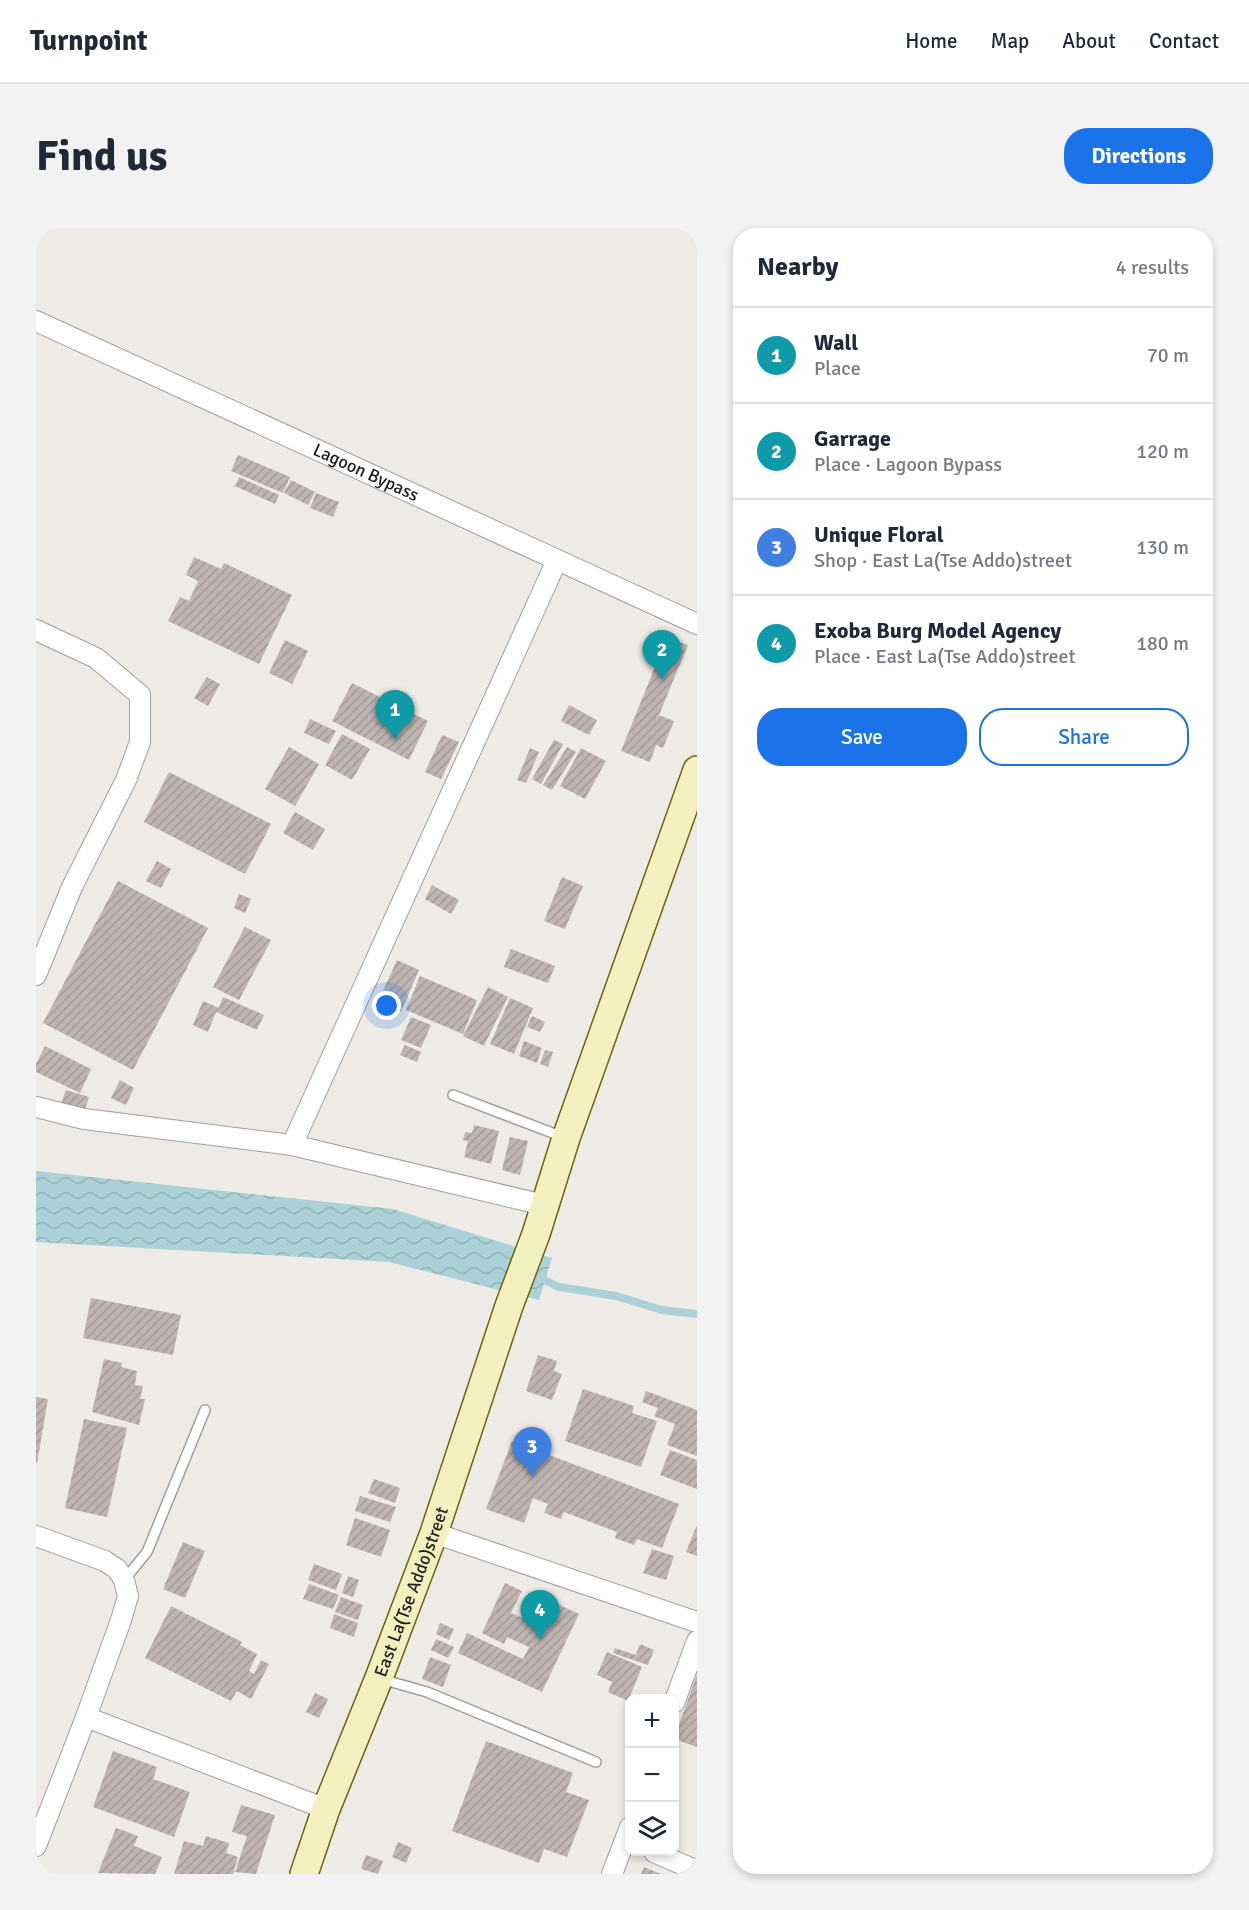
<!DOCTYPE html>
<meta charset="utf-8">
<style>
:root{--surface:#fff;--page:#f2f2f3;--text:#1f2937;--muted:#747a83;--line:#e0e1e3;--accent:#1a73e8}
body{margin:0;font-family:Signika,sans-serif;background:var(--page);color:var(--text)}
.controls{position:absolute;right:18px;bottom:18px;display:grid;overflow:hidden;border-radius:12px;box-shadow:0 3px 9px #0003}
.controls button{width:54px;height:54px;display:grid;place-items:center;padding:0;border:0;border-bottom:2px solid var(--line);background:var(--surface);color:var(--text);font:30px sans-serif}
.you{position:absolute;left:351px;top:778px;width:21px;height:21px;margin:-15px;border:4px solid #fff;border-radius:50%;background:#1a73e8;box-shadow:0 0 0 9px #1a73e833}
.badge{display:grid;place-items:center;width:39px;height:39px;border-radius:50%;background:var(--accent);color:#fff;font-size:20px;font-weight:700}
.pin{position:absolute;translate:-50% -50px;filter:drop-shadow(0 2px 3px #0008)}
.pin::after{content:'';position:absolute;top:32px;width:21px;height:18px;background:inherit;clip-path:polygon(0 0,100% 0,50% 100%)}
.list{margin:0;padding:0;list-style:none}
h2{display:flex;justify-content:space-between;align-items:center;height:78px;margin:0;padding:0 24px;font-size:26px}
h2 small{font-size:20px;font-weight:400;color:var(--muted)}
.list li{display:grid;grid-template-columns:39px 1fr auto;gap:18px;align-items:center;box-sizing:border-box;height:96px;padding:0 24px;border-top:2px solid var(--line)}
.list b{display:block;font-size:22px;white-space:nowrap}
.list p{margin:0;font-size:20px;white-space:nowrap;color:var(--muted)}
.list em{font-size:20px;font-style:normal;color:var(--muted)}
.actions{display:flex;gap:12px;padding:18px 24px}
.actions a{flex:1;padding:14px 0;border:2px solid var(--accent);border-radius:24px;text-align:center;font-size:21px;color:var(--accent)}
.actions .main{background:var(--accent);color:#fff}
.icon{flex:none;width:33px;height:33px;fill:none;stroke:currentColor;stroke-width:2;stroke-linecap:round;stroke-linejoin:round}
.map{position:relative;flex:none;width:661px;height:1646px;overflow:hidden;border-radius:24px}
header{display:flex;align-items:center;gap:36px;box-sizing:border-box;height:84px;padding:0 30px;background:var(--surface);border-bottom:2px solid var(--line)}
header strong{font-size:28px}
nav{display:flex;gap:33px;margin-inline-start:auto;font-size:21px}
.intro{display:flex;align-items:center;justify-content:space-between;box-sizing:border-box;height:144px;padding:0 36px}
h1{margin:0;font-size:42px}
.button{padding:15px 27px;border-radius:24px;background:var(--accent);color:#fff;font-size:21px;font-weight:700}
main{display:flex;gap:36px;padding:0 36px}
aside{flex:1;background:var(--surface);border-radius:24px;box-shadow:0 3px 9px #0003}
.map>svg:first-child{display:block}
</style>
<header>
<strong>Turnpoint</strong>
<nav><a>Home</a><a>Map</a><a>About</a><a>Contact</a></nav>
</header>
<div class="intro"><h1>Find us</h1><a class="button">Directions</a></div>
<main>
<div class="map">
<svg width="661" height="1646" viewBox="0 0 661 1646">
<defs>
<pattern id="water-waves" width="16" height="10" patternUnits="userSpaceOnUse" patternTransform="scale(1.5)"><rect width="16" height="10" fill="#aad1d7"/><path d="M0 5q4-4 8 0t8 0" fill="none" stroke="#92b3b8"/></pattern>
<pattern id="building-hatch" width="6" height="6" patternUnits="userSpaceOnUse" patternTransform="scale(1.5)"><rect width="6" height="6" fill="#beb5b2"/><path d="M-1 1l2-2M0 6l6-6M5 7l2-2" fill="none" stroke="#a39b99"/></pattern>
</defs>
<rect width="100%" height="100%" fill="#eeeae5"/>
<path fill="url(#water-waves)" d="M0 943 357 981 516 1030 503 1072 353 1034 0 1014Z"/>
<g fill="none" stroke-linecap="round" stroke-linejoin="round">
<path stroke="#aad1d7" stroke-width="8" d="M500 1048 523 1059 580 1068 626 1082 661 1086"/>
</g>
<g fill="url(#building-hatch)">
<path d="M202 227 254 249 247 265 195 243Z"/>
<path d="M203 249 243 267 239 276 199 258Z"/>
<path d="M255 252 279 264 272 277 248 265Z"/>
<path d="M280 265 303 274 297 289 274 280Z"/>
<path d="M158 329 185 341 188 335 256 367 223 436 132 393 144 369 153 373 162 353 150 347Z"/>
<path d="M631 409 652 417 623 487 638 493 627 520 620 517 614 534 585 523Z"/>
<path d="M249 412 272 423 256 456 233 445Z"/>
<path d="M171 449 184 456 172 478 158 470Z"/>
<path d="M316 455 392 493 373 532 296 493Z"/>
<path d="M533 477 561 492 553 507 525 493Z"/>
<path d="M274 491 300 503 293 516 268 505Z"/>
<path d="M306 506 334 521 316 552 289 537Z"/>
<path d="M406 507 423 514 405 551 389 544Z"/>
<path d="M518 512 527 516 505 556 496 551Z"/>
<path d="M253 519 283 536 259 578 229 561Z"/>
<path d="M531 519 540 524 516 562 507 557Z"/>
<path d="M494 520 503 524 490 555 481 552Z"/>
<path d="M545 520 570 533 549 571 524 558Z"/>
<path d="M133 544 235 596 209 646 108 594Z"/>
<path d="M259 584 289 601 277 622 247 605Z"/>
<path d="M121 633 135 641 125 660 110 653Z"/>
<path d="M526 649 547 658 529 701 508 693Z"/>
<path d="M82 653 172 700 97 842 7 795Z"/>
<path d="M396 657 423 672 415 686 389 671Z"/>
<path d="M203 666 215 671 209 685 198 680Z"/>
<path d="M209 699 235 712 203 772 177 759Z"/>
<path d="M475 721 519 738 512 755 468 739Z"/>
<path d="M361 732 383 742 365 784 342 774Z"/>
<path d="M384 748 441 772 427 806 370 782Z"/>
<path d="M452 759 472 769 448 818 427 808Z"/>
<path d="M187 769 228 787 221 802 180 784 172 804 157 797 167 773 183 780Z"/>
<path d="M474 770 497 780 478 826 454 816Z"/>
<path d="M496 788 509 794 504 804 491 799Z"/>
<path d="M375 789 395 797 385 820 365 812Z"/>
<path d="M488 813 506 820 501 835 483 828Z"/>
<path d="M369 817 385 824 381 834 364 827Z"/>
<path d="M9 818 55 841 44 865 0 844V836Z"/>
<path d="M509 822 517 824 512 839 504 836Z"/>
<path d="M84 852 98 860 90 877 75 870Z"/>
<path d="M30 862 53 869 48 884 25 876Z"/>
<path d="M438 897 463 903 455 936 428 929 432 913 427 912 429 904 436 905Z"/>
<path d="M474 909 492 913 484 947 466 942Z"/>
<path d="M55 1070 145 1087 137 1127 47 1110Z"/>
<path d="M502 1127 521 1133 518 1143 526 1146 516 1172 490 1163Z"/>
<path d="M68 1131 86 1135 85 1139 101 1143 99 1157 107 1158 104 1171H109L103 1197 56 1184Z"/>
<path d="M547 1161 598 1178 596 1185 621 1193 605 1239 529 1213Z"/>
<path d="M610 1163 661 1182V1228L631 1217 639 1196 618 1188 622 1180 606 1174Z"/>
<path d="M0 1169 12 1171 1 1235H0Z"/>
<path d="M48 1191 91 1200 71 1289 29 1280Z"/>
<path d="M476 1213 643 1276 626 1320 601 1311 598 1317 579 1310 581 1304 528 1284 525 1291 508 1285 512 1276 497 1270 488 1295 450 1281Z"/>
<path d="M634 1222 661 1232V1261L624 1247Z"/>
<path d="M338 1251 364 1260 359 1275 332 1265Z"/>
<path d="M324 1268 360 1279 354 1294 319 1283Z"/>
<path d="M319 1290 354 1302 345 1329 310 1317Z"/>
<path d="M661 1297V1328L650 1324Z"/>
<path d="M147 1314 169 1323 149 1370 127 1361Z"/>
<path d="M616 1321 638 1328 630 1352 607 1345Z"/>
<path d="M278 1336 306 1346 300 1362 272 1352Z"/>
<path d="M312 1348 323 1352 317 1369 306 1365Z"/>
<path d="M469 1355 486 1363 475 1385 503 1397 515 1373 543 1386 506 1464 422 1425 431 1405 487 1431 493 1419 471 1409 468 1416 446 1405Z"/>
<path d="M273 1356 303 1367 297 1381 267 1371Z"/>
<path d="M305 1369 327 1377 322 1392 299 1384Z"/>
<path d="M135 1378 206 1414 204 1417 221 1426 213 1443 218 1446 225 1432 233 1436 215 1471 201 1463 195 1473 109 1430Z"/>
<path d="M298 1386 322 1395 318 1409 294 1400Z"/>
<path d="M404 1395 418 1401 413 1412 400 1406Z"/>
<path d="M400 1411 418 1419 412 1430 395 1422Z"/>
<path d="M604 1416 618 1422 612 1437 577 1425 579 1420 600 1427Z"/>
<path d="M571 1424 606 1439 592 1473 572 1464 576 1454 561 1447Z"/>
<path d="M394 1429 415 1437 407 1459 386 1451Z"/>
<path d="M661 1446V1519L638 1511Z"/>
<path d="M279 1465 292 1471 283 1490 270 1484Z"/>
<path d="M450 1513 537 1545 530 1564 553 1572 531 1629 508 1621 503 1635 416 1603Z"/>
<path d="M77 1523 121 1539 117 1551 154 1564 138 1609 57 1579Z"/>
<path d="M205 1577 239 1587 220 1646 199 1644 211 1608 196 1604Z"/>
<path d="M80 1600 102 1608 98 1618 126 1629 119 1646 62 1645Z"/>
<path d="M170 1608 193 1615 190 1625 202 1629 197 1646H138L148 1613 167 1618Z"/>
<path d="M362 1614 376 1620 370 1635 356 1629Z"/>
<path d="M330 1627 347 1633 342 1646 325 1641Z"/>
<path d="M608 1639 625 1646H605Z"/>
</g>
<g fill="none" stroke-linecap="round" stroke-linejoin="round">
<defs>
<g id="lane">
<path d="M417 867 527 909"/>
<path d="M88 1352 111 1324 169 1182"/>
<path d="M345 1451 391 1464 560 1534"/>
</g>
<g id="street">
<path id="s1" d="M0 93 661 396"/>
<path d="M0 402 60 430 104 467V514L90 552 36 659 0 747"/>
<path d="M0 879 48 891 256 917 508 977"/>
<path d="M256 917 521 332"/>
<path d="M398 1305 661 1394"/>
<path d="M0 1308 69 1333 81 1341 88 1352 92 1368 85 1392 50 1489"/>
<path d="M638 1475 661 1413"/>
<path d="M0 1618 50 1489 290 1581"/>
<path d="M618 1624 661 1643"/>
<path d="M576 1646 594 1599"/>
</g>
<g id="secondary">
<path id="s2" d="M268 1646 290 1581 343 1450 398 1305 473 1078 500 1006 530 910 661 542"/>
</g>
</defs>
<use href="#lane" stroke="#9f9f9f" stroke-width="12"/>
<use href="#street" stroke="#9f9f9f" stroke-width="22"/>
<use href="#secondary" stroke="#696910" stroke-width="30"/>
<use href="#lane" stroke="#fff" stroke-width="9"/>
<use href="#street" stroke="#fff" stroke-width="20"/>
<use href="#secondary" stroke="#f2f0be" stroke-width="27"/>
</g>
<g text-anchor="middle" stroke-width="4.5" stroke-linejoin="round" paint-order="stroke">
<g font-size="18" fill="#1e1e1e" stroke="#fff">
<text dy="6" stroke="none"><textPath href="#s1" startOffset="363">Lagoon Bypass</textPath></text>
<text dy="6" stroke="none"><textPath href="#s2" startOffset="302">East La(Tse Addo)street</textPath></text>
</g>
</g>
</svg>
<div class="controls">
<button>+</button>
<button>−</button>
<button><svg class="icon" aria-label="layers" viewBox="0 0 24 24"><path d="M12 4l9 5-9 5-9-5zM3 14l9 5 9-5"/></svg></button>
</div>
<div class="you"></div>
<div class="pin badge" style="left:359px;top:512px;background:#0f9aa8">1</div>
<div class="pin badge" style="left:626px;top:452px;background:#0f9aa8">2</div>
<div class="pin badge" style="left:496px;top:1249px;background:#3f7fe0">3</div>
<div class="pin badge" style="left:504px;top:1412px;background:#0f9aa8">4</div>
</div>
<aside>
<h2>Nearby<small>4 results</small></h2>
<ul class="list">
<li><span class="badge" style="background:#0f9aa8">1</span><div><b>Wall</b><p>Place</p></div><em>70 m</em></li>
<li><span class="badge" style="background:#0f9aa8">2</span><div><b>Garrage</b><p>Place · Lagoon Bypass</p></div><em>120 m</em></li>
<li><span class="badge" style="background:#3f7fe0">3</span><div><b>Unique Floral</b><p>Shop · East La(Tse Addo)street</p></div><em>130 m</em></li>
<li><span class="badge" style="background:#0f9aa8">4</span><div><b>Exoba Burg Model Agency</b><p>Place · East La(Tse Addo)street</p></div><em>180 m</em></li>
</ul>
<div class="actions"><a class="main">Save</a><a>Share</a></div>
</aside>
</main>
